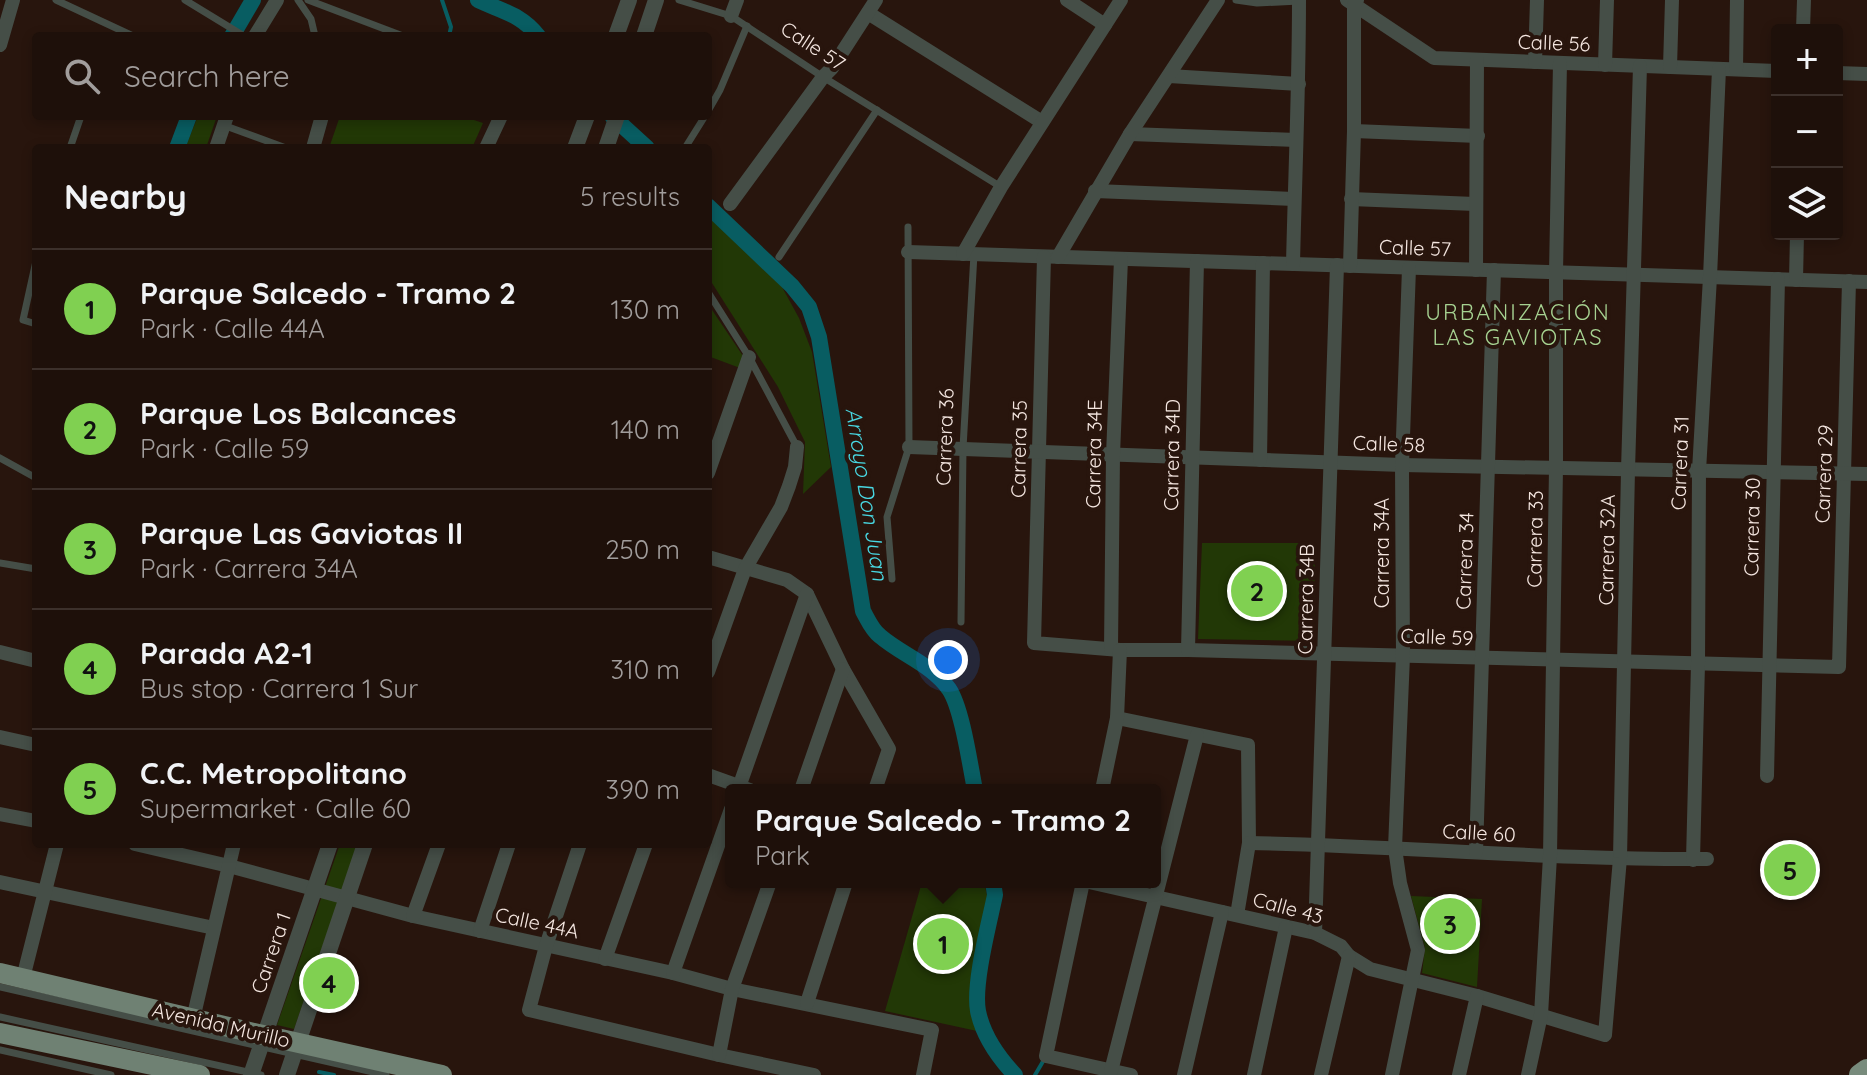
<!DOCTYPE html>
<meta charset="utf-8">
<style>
:root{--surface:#1e100a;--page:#261913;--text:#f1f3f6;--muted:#a19d9c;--line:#3c302b;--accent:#80d051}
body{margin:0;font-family:Quicksand,sans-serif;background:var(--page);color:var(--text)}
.controls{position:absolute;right:24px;top:24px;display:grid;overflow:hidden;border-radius:8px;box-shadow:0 4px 12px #0003}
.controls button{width:72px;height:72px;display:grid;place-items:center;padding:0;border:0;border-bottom:2px solid var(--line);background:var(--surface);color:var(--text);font:40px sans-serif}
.you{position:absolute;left:948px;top:660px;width:28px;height:28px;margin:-20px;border:6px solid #fff;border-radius:50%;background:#1a73e8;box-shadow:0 0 0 12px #1a73e833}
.badge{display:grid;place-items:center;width:52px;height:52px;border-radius:50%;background:var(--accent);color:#111;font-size:26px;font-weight:700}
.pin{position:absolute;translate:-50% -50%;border:4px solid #fff;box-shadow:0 2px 8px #0006}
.popup{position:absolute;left:725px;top:784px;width:436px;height:104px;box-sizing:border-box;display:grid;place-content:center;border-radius:8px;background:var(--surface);filter:drop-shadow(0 2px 6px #0005);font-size:26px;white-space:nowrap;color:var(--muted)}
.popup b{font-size:30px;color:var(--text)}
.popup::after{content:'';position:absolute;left:50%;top:100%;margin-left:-16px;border:16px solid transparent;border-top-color:var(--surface)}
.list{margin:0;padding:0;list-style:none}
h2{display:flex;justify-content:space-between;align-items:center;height:104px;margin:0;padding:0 32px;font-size:34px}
h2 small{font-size:26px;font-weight:400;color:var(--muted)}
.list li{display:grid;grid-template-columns:52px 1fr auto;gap:24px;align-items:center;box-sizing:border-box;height:120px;padding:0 32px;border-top:2px solid var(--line)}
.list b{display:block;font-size:30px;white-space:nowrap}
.list p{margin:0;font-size:26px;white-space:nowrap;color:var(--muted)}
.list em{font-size:26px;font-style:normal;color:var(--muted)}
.icon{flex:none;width:44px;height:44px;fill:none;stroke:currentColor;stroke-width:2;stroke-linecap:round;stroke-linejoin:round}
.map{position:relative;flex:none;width:1867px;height:1075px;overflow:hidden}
.search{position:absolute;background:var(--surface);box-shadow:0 4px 12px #0003;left:32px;top:32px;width:680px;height:88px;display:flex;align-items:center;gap:20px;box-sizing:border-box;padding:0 28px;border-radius:8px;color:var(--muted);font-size:30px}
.panel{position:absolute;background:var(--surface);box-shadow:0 4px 12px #0003;left:32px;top:144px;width:680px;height:704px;border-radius:8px}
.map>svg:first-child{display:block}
</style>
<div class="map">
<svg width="1867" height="1075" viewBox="0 0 1867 1075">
<rect width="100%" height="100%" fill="#28150d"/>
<g fill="#223806">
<path d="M198 116H217L206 148H185Z"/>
<path d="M340 116H462L483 123 472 148H329Z"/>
<path d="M708 216 782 287 799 318 812 352 831 467 803 494 805 442 778 387 712 283 708 281Z"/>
<path d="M708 304 743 356 740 368 708 356Z"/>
<path d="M1202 543H1315L1314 641 1198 639Z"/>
<path d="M340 844H358L294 1029 277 1025Z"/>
<path d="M922 882H984L988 900 974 989V1010L977 1031 885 1011Z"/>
<path d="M1411 896 1482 899 1477 987 1422 973 1425 948Z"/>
</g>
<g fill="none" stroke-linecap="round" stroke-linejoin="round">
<g stroke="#085d62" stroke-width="4">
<path d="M442 0 451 27 449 36"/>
<path d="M319 1072 334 1075"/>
<path d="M1035 1075 1045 1058"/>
</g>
<g stroke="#085d62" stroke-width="16">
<path d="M478 0C501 11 521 14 538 36"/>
<path d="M232 36 253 0"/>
<path d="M612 116 647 148"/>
<path d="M177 148 189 116"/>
<path d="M708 206 792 286 809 307 819 337 863 611C868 620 872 630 880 636 902 655 931 664 949 689 962 708 970 765 975 790"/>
<path d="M993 882 995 895C989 924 973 984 978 1011 983 1036 998 1057 1015 1075"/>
</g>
<g stroke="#454e47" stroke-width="7">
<path d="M56 0 133 36"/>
<path d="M185 0 244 36"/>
<path d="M298 0 311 19 315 36"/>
<path d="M308 0 403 36"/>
<path d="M679 0 731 16 823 77 1001 187"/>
<path d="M1236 0 1257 3 1299 1"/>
<path d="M708 111 720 90 747 26"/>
<path d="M223 125 286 148"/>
<path d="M70 148 81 116"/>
<path d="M685 148 705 116"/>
<path d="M779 257 877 110"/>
<path d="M36 261 23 320 36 324"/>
<path d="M708 292 749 357 797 447"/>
<path d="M0 458 36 478"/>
<path d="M0 563 36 569"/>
<path d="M892 579 887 517 909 447 908 227"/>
<path d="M961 622 963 448 974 254"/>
<path d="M0 987 386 1075"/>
<path d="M0 1017 261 1075"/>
<path d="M0 1050 111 1075"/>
</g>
<g stroke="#454e47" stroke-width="14">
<path d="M1067 0 1105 25"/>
<path d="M1347 0 1434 58 1777 71"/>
<path d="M868 13 1042 122"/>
<path d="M731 16 737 0"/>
<path d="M1803 30 1804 0"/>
<path d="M255 36 277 0"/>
<path d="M0 45 13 0"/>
<path d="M1535 62 1537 0"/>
<path d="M1605 65 1607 0"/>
<path d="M1670 67 1672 0"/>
<path d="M1736 69 1737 0"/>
<path d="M1837 73 1867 74"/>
<path d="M1169 76 1299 84"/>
<path d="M1354 131 1478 136"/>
<path d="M1130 134 1296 140"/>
<path d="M216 148 227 116"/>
<path d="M313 148 322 116"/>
<path d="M486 148 501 116"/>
<path d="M1095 191 1294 199"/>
<path d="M1351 199 1475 204"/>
<path d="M730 204 823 77 832 68 876 0"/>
<path d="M908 252 1867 282"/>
<path d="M963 254 1001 187 1121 0"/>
<path d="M1044 257 1034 643 1120 650H1188L1839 667 1849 281"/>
<path d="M1058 257 1130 134 1218 0"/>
<path d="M1293 264C1295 176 1299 88 1299 0"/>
<path d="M1350 266 1354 131V5L1357 0"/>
<path d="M1476 270 1477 60"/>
<path d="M1796 280 1797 234"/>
<path d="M909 447 1402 465 1867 474"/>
<path d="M1260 460 1263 263"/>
<path d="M708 473 749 357"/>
<path d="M708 557 787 580 807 594 843 669 889 749 875 790"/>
<path d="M1111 649 1113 455 1121 259"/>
<path d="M1188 650 1197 261"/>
<path d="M0 652 36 661"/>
<path d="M708 672 745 569 781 507 789 486 795 467 797 447"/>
<path d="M1117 718 1248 745 1249 843 1237 915"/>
<path d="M0 737 36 745"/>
<path d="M708 775 750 790"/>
<path d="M1767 776 1778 279"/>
<path d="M738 790 807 594"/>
<path d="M801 790 843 669"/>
<path d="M1102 790 1117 718 1120 650"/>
<path d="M0 814 36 821"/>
<path d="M1249 843C1402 846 1554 860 1707 859"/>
<path d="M135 844 229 866 413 916 673 973 732 989 932 1030 923 1075"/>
<path d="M580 844 546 946 529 1010 719 1055 814 1075"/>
<path d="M1476 852 1494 270"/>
<path d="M1693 860 1698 664 1699 471 1710 277 1719 69"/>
<path d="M0 882 214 928"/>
<path d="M1083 882 1046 1056 1131 1075"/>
<path d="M1089 882 1315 933 1341 946 1349 956 1370 969 1477 996 1605 1035 1620 858 1628 470 1640 66"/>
<path d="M413 916 439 844"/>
<path d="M480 931 509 844"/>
<path d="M1315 933C1323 711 1328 488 1337 265"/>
<path d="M605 959 646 844"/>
<path d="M673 973 731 809"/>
<path d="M23 978 57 844"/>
<path d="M807 1003 846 882"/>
<path d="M193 1019 234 844"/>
<path d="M719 1055 732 989 770 882"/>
<path d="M1111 1071 1197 735"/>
<path d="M1184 1075 1222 912"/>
<path d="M1254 1075 1286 927"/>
<path d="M1321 1075 1349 956"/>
<path d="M1392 1075 1418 950 1400 883 1395 848 1403 656 1402 465 1409 268"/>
<path d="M1459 1075 1477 996"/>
<path d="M1528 1075 1541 1015 1550 856 1556 468V272L1560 63"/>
</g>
<g stroke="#454e47" stroke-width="16">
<path d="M616 36 629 0"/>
<path d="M644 36 656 0"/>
<path d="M575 148 587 116"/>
<path d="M606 148 617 116"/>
<path d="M251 1075 330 844"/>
<path d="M287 1075 365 844"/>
</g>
<g stroke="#6f8173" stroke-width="20">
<path d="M0 973 254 1033 442 1075"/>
<path d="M0 1033 200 1075"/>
</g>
<path stroke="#788b7c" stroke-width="22" d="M1860 1075 1867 1070"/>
</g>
<g text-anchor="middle" stroke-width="8" stroke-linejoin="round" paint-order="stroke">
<g font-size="20" fill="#f4e6e0" stroke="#28150d">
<text transform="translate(1554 43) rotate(2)" y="7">Calle 56</text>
<text transform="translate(813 46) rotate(33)" y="7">Calle 57</text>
<text transform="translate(1415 248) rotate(2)" y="7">Calle 57</text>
<text transform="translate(945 437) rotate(-88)" y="7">Carrera 36</text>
<text transform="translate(1389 444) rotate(2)" y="7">Calle 58</text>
<text transform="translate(1019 449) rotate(-89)" y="7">Carrera 35</text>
<text transform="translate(1094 454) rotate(-89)" y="7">Carrera 34E</text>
<text transform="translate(1172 455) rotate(-89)" y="7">Carrera 34D</text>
<text transform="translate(1680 463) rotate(-88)" y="7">Carrera 31</text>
<text transform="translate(1824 474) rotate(-88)" y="7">Carrera 29</text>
<text transform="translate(1752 527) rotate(-89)" y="7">Carrera 30</text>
<text transform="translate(1535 539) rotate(-89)" y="7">Carrera 33</text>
<text transform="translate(1607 550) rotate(-89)" y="7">Carrera 32A</text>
<text transform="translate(1382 553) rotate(-90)" y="7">Carrera 34A</text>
<text transform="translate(1465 561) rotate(-88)" y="7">Carrera 34</text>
<text transform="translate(1306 599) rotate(-89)" y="7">Carrera 34B</text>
<text transform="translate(1437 637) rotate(2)" y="7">Calle 59</text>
<text transform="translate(1479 833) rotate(3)" y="7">Calle 60</text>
<text transform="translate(1288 908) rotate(15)" y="7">Calle 43</text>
<text transform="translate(537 923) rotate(12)" y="7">Calle 44A</text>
<text transform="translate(271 953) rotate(-71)" y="7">Carrera 1</text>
<text transform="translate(221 1025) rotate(13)" y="7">Avenida Murillo</text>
</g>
<g font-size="22" letter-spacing="2" fill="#a6d291" stroke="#28150d">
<text x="1518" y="320">URBANIZACIÓN<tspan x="1518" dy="25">LAS GAVIOTAS</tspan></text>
</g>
<g font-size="22" font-style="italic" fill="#48d7e2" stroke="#28150d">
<text transform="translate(867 494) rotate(81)" y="8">Arroyo Don Juan</text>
</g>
</g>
</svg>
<div class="controls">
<button>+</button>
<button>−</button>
<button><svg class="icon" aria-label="layers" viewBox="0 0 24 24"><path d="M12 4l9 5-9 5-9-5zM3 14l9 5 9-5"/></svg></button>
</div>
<div class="you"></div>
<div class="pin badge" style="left:943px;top:944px">1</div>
<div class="popup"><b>Parque Salcedo - Tramo 2</b>Park</div>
<div class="pin badge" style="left:1257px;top:591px">2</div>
<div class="pin badge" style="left:1450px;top:924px">3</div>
<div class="pin badge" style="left:329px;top:983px">4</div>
<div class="pin badge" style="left:1790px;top:870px">5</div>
<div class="search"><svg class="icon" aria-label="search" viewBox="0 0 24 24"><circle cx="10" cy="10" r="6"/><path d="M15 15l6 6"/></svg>Search here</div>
<section class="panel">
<h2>Nearby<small>5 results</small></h2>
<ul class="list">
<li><span class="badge">1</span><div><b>Parque Salcedo - Tramo 2</b><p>Park · Calle 44A</p></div><em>130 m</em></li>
<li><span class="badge">2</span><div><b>Parque Los Balcances</b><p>Park · Calle 59</p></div><em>140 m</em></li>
<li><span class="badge">3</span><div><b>Parque Las Gaviotas II</b><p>Park · Carrera 34A</p></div><em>250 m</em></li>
<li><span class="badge">4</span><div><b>Parada A2-1</b><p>Bus stop · Carrera 1 Sur</p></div><em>310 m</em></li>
<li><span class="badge">5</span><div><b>C.C. Metropolitano</b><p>Supermarket · Calle 60</p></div><em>390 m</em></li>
</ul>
</section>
</div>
